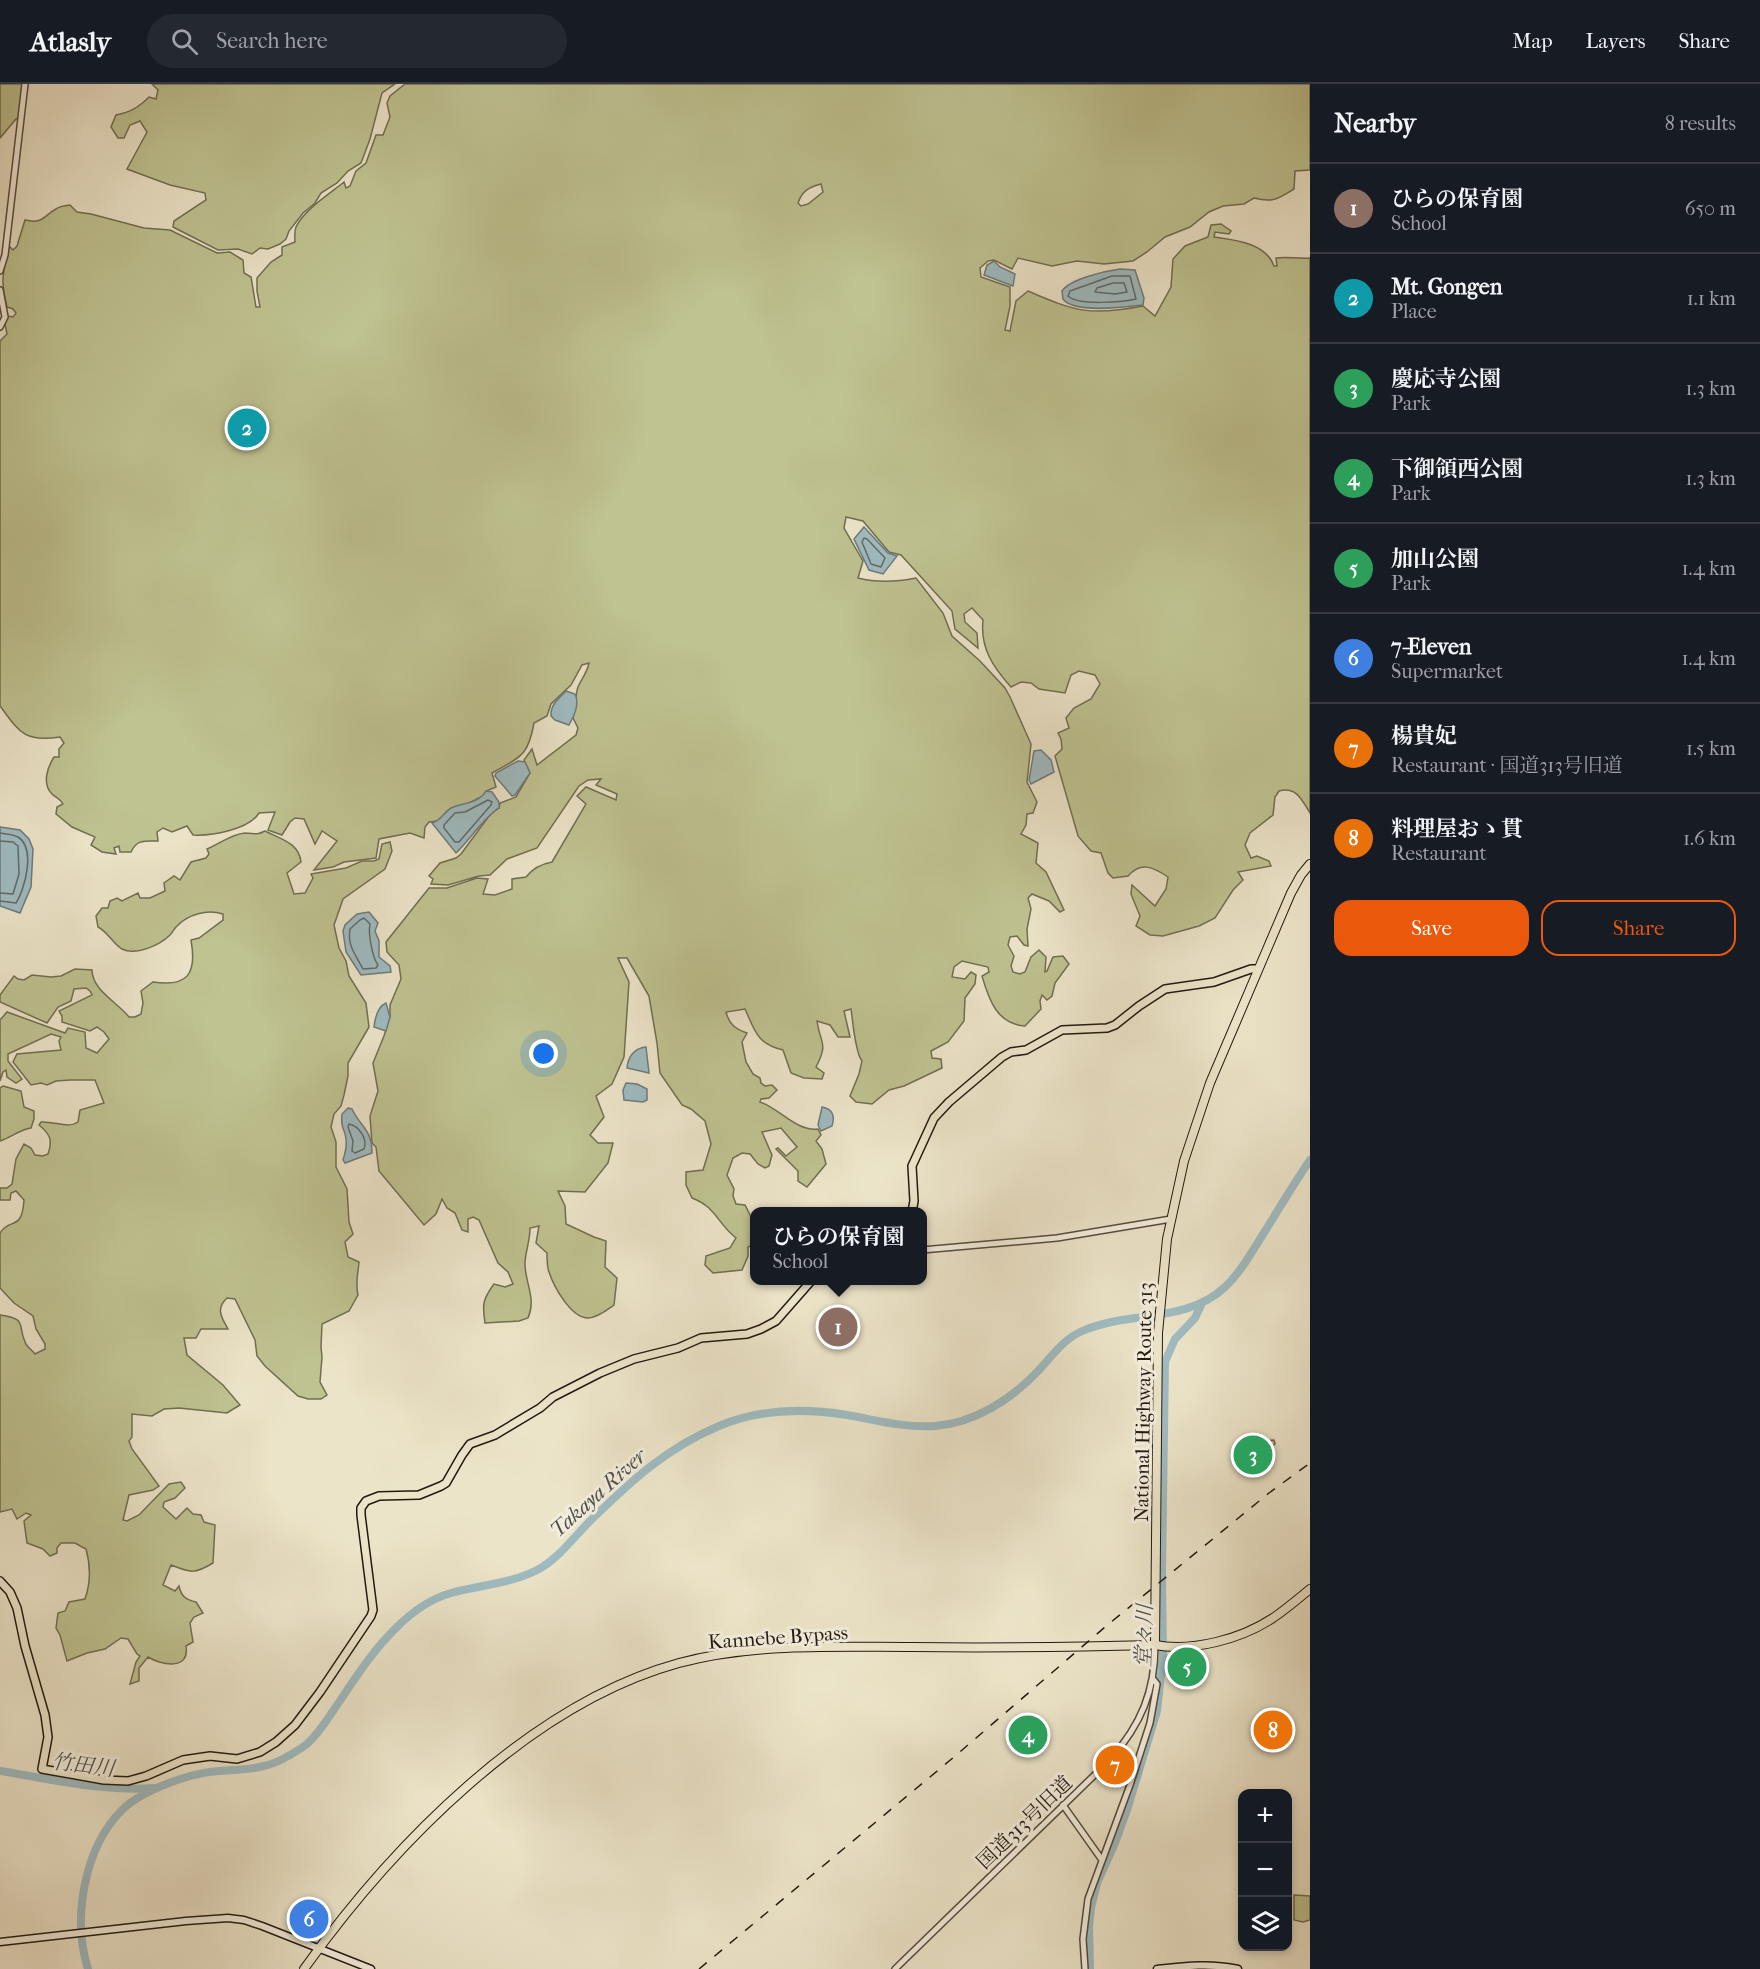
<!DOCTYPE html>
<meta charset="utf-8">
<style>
:root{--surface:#171b24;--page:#242831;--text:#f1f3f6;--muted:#9ea1a6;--line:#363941;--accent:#ea580c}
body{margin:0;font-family:"IM FELL French Canon","Noto Serif JP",serif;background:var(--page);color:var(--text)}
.controls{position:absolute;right:18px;bottom:18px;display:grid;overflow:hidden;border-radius:12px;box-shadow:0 3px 9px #0003}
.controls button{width:54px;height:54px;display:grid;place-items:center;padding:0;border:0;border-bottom:2px solid var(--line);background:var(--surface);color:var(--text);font:30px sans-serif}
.you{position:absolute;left:544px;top:970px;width:21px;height:21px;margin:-15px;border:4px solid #fff;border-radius:50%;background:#1a73e8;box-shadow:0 0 0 9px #1a73e833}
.badge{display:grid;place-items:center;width:39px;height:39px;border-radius:50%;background:var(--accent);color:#fff;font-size:20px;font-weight:700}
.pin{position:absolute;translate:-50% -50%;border:3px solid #fff;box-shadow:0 2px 6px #0006}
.popup{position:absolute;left:750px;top:1123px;width:177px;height:78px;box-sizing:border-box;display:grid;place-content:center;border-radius:12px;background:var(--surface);filter:drop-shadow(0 2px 4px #0005);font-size:20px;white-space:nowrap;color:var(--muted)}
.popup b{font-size:22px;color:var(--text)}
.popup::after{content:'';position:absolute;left:50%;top:100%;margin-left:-12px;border:12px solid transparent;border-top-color:var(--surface)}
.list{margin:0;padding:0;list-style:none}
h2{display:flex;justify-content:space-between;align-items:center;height:78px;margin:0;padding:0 24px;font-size:26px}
h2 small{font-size:20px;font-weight:400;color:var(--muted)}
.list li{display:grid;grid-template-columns:39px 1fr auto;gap:18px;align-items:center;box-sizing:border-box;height:90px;padding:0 24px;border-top:2px solid var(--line)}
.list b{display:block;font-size:22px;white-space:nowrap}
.list p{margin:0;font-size:20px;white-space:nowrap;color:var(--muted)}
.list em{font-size:20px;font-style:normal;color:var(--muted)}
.actions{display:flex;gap:12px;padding:18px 24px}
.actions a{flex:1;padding:14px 0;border:2px solid var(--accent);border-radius:18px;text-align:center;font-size:21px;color:var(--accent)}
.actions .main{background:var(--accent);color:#fff}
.icon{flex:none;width:33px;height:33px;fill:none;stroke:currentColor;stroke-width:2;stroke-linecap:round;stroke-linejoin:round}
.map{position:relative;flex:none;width:1310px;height:1885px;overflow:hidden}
header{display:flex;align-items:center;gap:36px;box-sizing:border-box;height:84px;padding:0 30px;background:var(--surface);border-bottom:2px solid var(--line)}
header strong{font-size:28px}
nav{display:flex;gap:33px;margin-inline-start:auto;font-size:21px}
.search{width:420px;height:54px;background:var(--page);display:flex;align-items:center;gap:15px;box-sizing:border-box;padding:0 21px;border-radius:33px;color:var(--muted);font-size:22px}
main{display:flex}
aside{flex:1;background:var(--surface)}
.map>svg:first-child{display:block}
</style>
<header>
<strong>Atlasly</strong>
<div class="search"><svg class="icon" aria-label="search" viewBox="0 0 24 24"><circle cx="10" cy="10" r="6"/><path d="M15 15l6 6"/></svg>Search here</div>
<nav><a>Map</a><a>Layers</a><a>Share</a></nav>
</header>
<main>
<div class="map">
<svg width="1310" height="1885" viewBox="0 0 1310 1885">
<rect width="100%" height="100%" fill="#ece4c9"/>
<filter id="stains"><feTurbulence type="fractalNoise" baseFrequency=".00333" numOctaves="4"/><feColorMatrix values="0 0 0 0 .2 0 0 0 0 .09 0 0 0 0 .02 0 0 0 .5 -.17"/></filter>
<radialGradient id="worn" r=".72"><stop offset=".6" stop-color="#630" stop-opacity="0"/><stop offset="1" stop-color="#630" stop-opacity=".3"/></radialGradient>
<g fill="#bfc291" stroke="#706e51" stroke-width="1.5" fill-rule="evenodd">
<path d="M0 0H22L19 34 16 35 0 54Z"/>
<path d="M152 0H395L382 9 370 55 361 79 348 87 337 99 321 109 315 119 303 129 289 147 286 155 280 160 268 165 260 164 252 170 238 165 218 166 173 143 174 137 206 116 205 109 170 101 127 85 147 48 140 37 130 41 124 54H118L111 43 116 31C131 28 139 23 149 13L156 15 158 6Z"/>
<path d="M405 0H1310V86L1295 87 1294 105C1278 115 1273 119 1254 114L1244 120 1223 122 1209 128 1190 143 1165 153 1147 168 1133 177 1104 180 1077 177 1052 182 1018 174 1012 185 994 176 988 177 980 184 981 193 1010 203V222L1005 246 1010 247 1016 217 1028 207C1076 228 1091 232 1143 222L1155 232 1171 203 1173 175 1185 162 1208 153 1211 141 1221 140 1231 147 1229 150 1215 148 1214 153C1235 156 1266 159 1274 182H1277L1276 174C1287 172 1298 175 1310 174V729C1302 716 1296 702 1279 707L1275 713 1273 731 1250 749 1245 761 1251 774 1257 772 1269 777 1271 782 1238 788 1243 796 1233 806 1215 834 1199 842 1163 852 1150 851 1136 842 1140 832 1131 810 1132 801 1155 822 1166 805 1168 793C1153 783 1141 777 1128 792L1113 794 1108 789 1101 769 1091 767 1078 752 1055 672 1062 665 1061 655 1058 649 1069 644 1066 634 1074 624 1091 615 1100 600 1095 591 1079 587 1071 591 1065 609 1039 605 1031 599 1021 598 1011 603C993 583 980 564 983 536L972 524 964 530 965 538 977 549 978 564 955 545 952 527 901 471 889 468 863 437 846 433 844 444 863 477 858 494C878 499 896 498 916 494L943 529 952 552 980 577 1005 604 1010 613 1031 660 1027 698 1037 718 1033 729 1027 730 1026 741 1021 750 1038 759 1036 779 1046 788 1064 826 1060 828 1049 817 1032 810 1028 814 1031 825 1027 845 1028 862 1024 861 1017 852 1010 853 1008 861 1014 872 1011 882 1013 888 1020 890 1025 888 1031 873 1039 866 1046 873 1045 888 1047 887 1053 873 1063 872 1069 880 1055 899 1052 912 1047 916 1042 911 1040 917 1041 925 1025 942C997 940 989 916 982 892L989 888 988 883 962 877 954 883 952 893 965 895 971 888 976 891 975 900 965 914 964 937 948 958 931 967 932 974 941 975 942 984 904 1002 889 1006 872 1020 856 1018 850 1012 859 990 862 977C855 968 853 938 851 925L844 927 850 953H838L830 941 817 937C820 960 829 958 816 983L824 989 822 995 804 994 791 989 783 966C757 960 755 947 745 925L726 928C729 940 735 945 747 949L742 958 746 978 753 990 760 994 761 999 765 1002 772 1001 777 1006 769 1014 761 1015 760 1018C779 1024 797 1048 818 1045L821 1051 816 1057 822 1065 826 1080 807 1103 798 1097V1087L776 1065 778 1064 786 1072 797 1063 781 1044 762 1048 772 1071 769 1082 765 1084 758 1080 750 1070 742 1069 733 1074 727 1091 734 1105 733 1112 736 1120 745 1121 753 1137V1161L748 1163V1172L742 1186 713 1189 705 1181 706 1172 730 1164 736 1154C717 1139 716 1123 692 1114L686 1101V1088L703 1086 711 1060 705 1037 691 1025 682 1021 660 989 657 959 649 912 627 874H618L629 898 624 973 612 1000 596 1012 604 1033 590 1051 598 1059H613L608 1079 585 1108 558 1107 565 1122 566 1140 594 1153 606 1157 605 1183 617 1194 614 1221C607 1226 597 1234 588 1234 571 1234 554 1203 549 1188 547 1183 547 1175 547 1169L536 1159 539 1142 530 1144C530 1156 526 1166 525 1178 524 1197 537 1214 528 1234L519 1237 485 1239C482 1220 483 1215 494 1200L505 1203 513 1200 508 1188 498 1179 479 1136 473 1133 468 1135V1148L462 1146 455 1129 447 1124 442 1115 436 1130 424 1141 379 1087 376 1063 372 1059 370 1032 378 1007 373 979 384 952 390 933V921L401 895 399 881 387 868 386 858 429 804H447L477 794 488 795 483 810 495 811 512 805V795L526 793C533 784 541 780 552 778L586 720 577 712 586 703 616 716 617 710 596 701 601 695 588 696 579 702 537 764 507 775 490 791 479 792 448 801 431 800 433 795 429 792 440 779 456 774 461 770 492 728 499 724 500 719 516 713 530 689 524 676 532 665 537 681 576 651 578 644 573 634C576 624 575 611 578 603 582 594 587 589 589 579L582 581 571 601 551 620 547 632 534 639C528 673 520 673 492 689L496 703 486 707 483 712 463 722 454 723 447 727 439 737 429 738 425 743 424 754 410 749 379 755 376 774 344 778 333 783 314 786 337 757 322 747 315 760 304 735 295 734 290 738 282 751 268 746 275 728 259 729C249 746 210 752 193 751L187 742 172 748 163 744 157 748 158 757C145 757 137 755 131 768H120L119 762 114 764 116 770 102 768 91 761 95 753 72 743 56 730 57 723 63 720C60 714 56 714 52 710 42 700 47 684 54 673H59V665L64 659 60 653C24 658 20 649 0 622V257L7 250 5 240 8 232 13 233 16 229 13 225 7 223C0 196 3 189 9 162L13 166 17 162 25 136C43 140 42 133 56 125 60 122 65 122 70 121L77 128 91 130 144 144 170 146 217 169 230 168 243 176 244 189 251 193 256 223H260L257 207V194L271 178 282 171V163L295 158C295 153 294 148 296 143 304 126 329 110 344 98L346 104 350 102 356 87 366 79 376 51H383L390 33 387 19 390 12ZM821 100 823 108 808 120 801 122 798 119C802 107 809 103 821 100Z"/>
<path d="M265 747C281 755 299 759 301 778L287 789 294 810 305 809 313 794 311 790 346 784 362 777H374L379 775 382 760 390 758 392 767 385 785 343 815 334 841 339 864 346 877 349 892 366 919 369 943 348 979V992L344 1011 341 1022 334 1030 331 1043 336 1058V1083L347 1105 349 1138 353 1150 345 1158 348 1173 359 1178C358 1190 355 1199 358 1211L349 1227 322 1240 321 1263 322 1273 320 1298 327 1311 321 1315H308L298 1312 265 1282 257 1272 255 1256 235 1215 227 1214C215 1225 222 1234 228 1245H201L196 1254H184L187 1271 223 1301 240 1321 227 1329 179 1324 164 1325 152 1332 132 1330V1353L129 1357 132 1365 159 1402 153 1406 129 1411 123 1436 127 1437 139 1431 169 1400 181 1398 185 1404 175 1414 164 1418 163 1423 176 1435 187 1424 193 1430 201 1431 204 1438 215 1441 213 1479C195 1490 191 1489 171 1481L163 1501 175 1507 179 1502C181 1512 186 1516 196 1518L203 1529 194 1533 190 1539 193 1558 186 1562C190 1587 161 1581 148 1573L139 1584V1597L130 1600 136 1578 140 1572 137 1570 128 1555 121 1554 105 1565 87 1569 67 1577 60 1551 56 1544 58 1529 65 1527 69 1518 85 1515C91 1498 91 1483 86 1465L75 1459H61L57 1464V1469L50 1472 43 1465 27 1459 24 1437 31 1431 26 1429 17 1435 12 1425 0 1428V1231C28 1235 17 1240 25 1258 26 1262 32 1266 35 1270L45 1265V1260L36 1245 33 1232 14 1219 0 1204V1149C10 1133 22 1148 24 1116L16 1107 11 1109 10 1116H0V1104H7L12 1100 16 1075 24 1060 31 1064 35 1071 43 1072 48 1070C53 1056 50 1050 39 1041L41 1038C55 1037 68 1045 78 1038L80 1026 104 1019 95 996H70L56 997 47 1001 41 999 31 1001 13 978 17 970 61 966 59 957 61 953 51 950 8 970V977L22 995 16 999 7 993 6 986 3 988 0 997V936L7 928 65 949 68 944 85 948 86 964 97 969 109 955 104 948 97 943 90 947 62 938V932L59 927 92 911 90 907 86 904 74 905 71 917 58 923 47 939 0 918V911L14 892 18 895 24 896 32 891 51 893 61 892 75 885 92 886C92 906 118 919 129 933H135L141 930 143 919 141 907 153 898C188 903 197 890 191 856L199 854 223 836V830C207 825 188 830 176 843 174 845 173 848 170 851 160 861 136 872 122 865 113 860 108 848 98 843L96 832 102 824H108L110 817 117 814 122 817 138 809 140 814H150L165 807 164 799 174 792 180 796 191 778 206 774 209 770 207 765C219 760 232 750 245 749 255 749 255 752 265 747Z"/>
<path d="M3 1002 21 1007 24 1023 34 1027V1035L31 1044C19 1046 12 1053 0 1057V1004Z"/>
<path d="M1274 1356 1275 1360 1246 1382 1245 1358Z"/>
<path d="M1199 1569 1201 1593 1176 1595 1172 1592 1174 1573 1176 1571Z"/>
<path d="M1294 1811 1310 1812V1836L1303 1838 1294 1836Z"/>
</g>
<g fill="#9fbbc1" stroke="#6d7b7b" stroke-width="1.5">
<path d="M994 177 1000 183 1015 190 1013 202 984 191 987 181Z"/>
<path d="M1120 185 1135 186 1144 214 1143 221C1126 223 1074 230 1063 215L1062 207C1070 195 1105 187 1120 185Z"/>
<path d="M864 443 888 469 897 472 883 490 869 486 854 455Z"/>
<path d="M566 607 575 610C580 620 574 632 569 641L555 636 551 632C550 621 559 614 566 607Z"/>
<path d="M1041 666 1051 676 1054 688 1031 700 1029 696 1034 667Z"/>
<path d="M518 677 525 678 530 689 515 711 512 712 495 692 496 689Z"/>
<path d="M486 707 492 708 499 718V724C484 733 470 756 456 769L432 739C441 737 443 729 451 724 462 719 480 719 486 707Z"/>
<path d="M0 743 20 746 29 755 33 765 31 803 20 829 0 822Z"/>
<path d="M369 828 378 839 375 847 379 857V873L390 882 391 888 361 891 346 868 343 847 345 841 357 830Z"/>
<path d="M386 919 390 933 386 947 374 943C375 934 377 923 386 919Z"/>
<path d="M646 963 649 989 627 984C628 973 634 964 646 963Z"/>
<path d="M626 999 637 1000 647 1005V1016L643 1018 624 1016 623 1006Z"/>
<path d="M822 1023C833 1025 835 1032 832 1042L821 1047 818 1041Z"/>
<path d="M348 1024 352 1025C361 1044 372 1045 372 1069L345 1079 343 1076C345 1070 347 1062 346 1055 345 1044 340 1045 342 1030Z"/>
</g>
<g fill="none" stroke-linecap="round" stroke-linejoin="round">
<g stroke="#606a69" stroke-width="1.5">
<path d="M1112 192H1130L1136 215C1122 218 1079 222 1068 212L1070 207Z"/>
<path d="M1113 199H1124L1127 208 1115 210 1095 208 1097 204Z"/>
<path d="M864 454 867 455 885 474 881 483 871 480 862 458Z"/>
<path d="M488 716 492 718 491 721 459 758H455L444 744V741L455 729 465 728Z"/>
<path d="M0 749C6 750 13 750 18 753 36 764 25 805 16 819L0 817"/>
<path d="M0 757 13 758 18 762 19 790 13 810 0 809"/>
<path d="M364 834 370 840C368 849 372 873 378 881L376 884 363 885C356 871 347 862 350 845L360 836Z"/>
<path d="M349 1040C359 1042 368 1055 364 1065L355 1069 352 1067 353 1057 348 1043Z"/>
</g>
<g stroke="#9fbbc1" stroke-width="8">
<path d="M0 1687C52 1695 102 1708 154 1704"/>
<path d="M88 1885C72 1835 84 1764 122 1726 142 1706 190 1689 218 1687 243 1685 266 1686 288 1672 295 1668 303 1664 308 1659 318 1650 326 1637 333 1627 353 1598 371 1568 397 1543 412 1528 430 1515 451 1509 479 1501 510 1500 537 1486 557 1476 574 1453 590 1437 630 1398 666 1364 719 1342 759 1325 804 1324 847 1331 876 1336 904 1344 935 1342 975 1339 1012 1315 1039 1286 1052 1272 1063 1256 1080 1248 1128 1226 1186 1240 1225 1203 1242 1187 1254 1164 1267 1144 1281 1121 1295 1098 1310 1076"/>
<path d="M1090 1885 1089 1843 1091 1824 1097 1799 1115 1759 1127 1726 1157 1627 1163 1573 1162 1488 1165 1278 1175 1255 1195 1234 1201 1221"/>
</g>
<defs>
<g id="tertiary">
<path d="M0 187 5 171 25 0"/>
<path d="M0 206 5 233 0 243"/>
<path d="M922 1166 1057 1154 1171 1135"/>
<path d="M1063 1721 1102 1776"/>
<path d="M895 1885 1110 1676C1141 1640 1155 1608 1155 1561"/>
<path d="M1085 1885 1083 1855 1088 1815 1130 1701 1150 1639 1157 1600 1153 1595"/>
</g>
<g id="secondary">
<path d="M0 1858 186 1837 228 1834 244 1836 262 1842 371 1885"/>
<path d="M1157 1885C1185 1882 1211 1879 1238 1885"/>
</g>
<g id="primary">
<path d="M912 1128 914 1117 912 1082 934 1034 949 1018 1002 973 1011 968 1026 966 1062 946 1107 944 1115 941 1139 922 1165 905 1214 898 1251 885H1258"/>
<path d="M0 1497 10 1508 17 1524 25 1562 45 1631 48 1653 42 1685 104 1696 128 1697 146 1692 183 1676 210 1672 237 1675 260 1668 276 1658 295 1641 320 1608 371 1532 373 1526 361 1431V1424L366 1417 379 1412 419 1411 441 1402 446 1399 462 1371 470 1360 495 1351 540 1324 553 1313 600 1289 634 1275 678 1264 701 1254 747 1250 761 1245 776 1237 812 1196"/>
</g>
<g id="trunk">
<path d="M1155 1561 1158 1249 1167 1155 1184 1077 1210 999 1291 809 1301 791 1310 780"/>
<path d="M304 1885C392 1762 529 1620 679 1579 754 1559 835 1563 912 1563 993 1564 1074 1563 1155 1561 1193 1568 1241 1555 1273 1534 1286 1525 1298 1515 1310 1505"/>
</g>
</defs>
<use href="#tertiary" stroke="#544c3f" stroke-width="8"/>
<use href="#secondary" stroke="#221a11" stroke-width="9"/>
<use href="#primary" stroke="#221a11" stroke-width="10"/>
<use href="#trunk" stroke="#221a11" stroke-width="10"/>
<use href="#tertiary" stroke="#f3eddc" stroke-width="5"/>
<use href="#secondary" stroke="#f3eddc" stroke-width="6"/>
<use href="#primary" stroke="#ece4c9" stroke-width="7"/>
<use href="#trunk" stroke="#ece4c9" stroke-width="8"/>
<path stroke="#221a11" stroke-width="1.5" stroke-dasharray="10 10" stroke-linecap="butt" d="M699 1885 954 1673 1105 1543 1269 1409 1310 1379"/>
</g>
<g text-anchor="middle" stroke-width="6" stroke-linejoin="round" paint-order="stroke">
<g font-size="20" fill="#221a11" stroke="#f3eddc">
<text transform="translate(1143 1318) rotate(-89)" y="7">National Highway Route 313</text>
<text transform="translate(778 1553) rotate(-4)" y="7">Kannebe Bypass</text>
<text transform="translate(1024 1738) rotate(-44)" y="7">国道313号旧道</text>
</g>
<g font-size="21" font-style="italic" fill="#4e524f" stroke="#f3eddc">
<text transform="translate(598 1409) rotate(-42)" y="7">Takaya River</text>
<text transform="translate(1144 1552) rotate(-88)" y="7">堂々川</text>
<text transform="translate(83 1681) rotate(7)" y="7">竹田川</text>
</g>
</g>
<rect width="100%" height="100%" filter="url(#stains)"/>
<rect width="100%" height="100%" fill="url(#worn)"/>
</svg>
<div class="controls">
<button>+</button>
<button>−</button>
<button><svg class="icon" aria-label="layers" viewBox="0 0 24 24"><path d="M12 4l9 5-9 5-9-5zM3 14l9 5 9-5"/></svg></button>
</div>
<div class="you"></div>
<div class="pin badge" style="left:838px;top:1243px;background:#8d6e63">1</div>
<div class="popup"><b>ひらの保育園</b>School</div>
<div class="pin badge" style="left:247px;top:344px;background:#0f9aa8">2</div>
<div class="pin badge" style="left:1253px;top:1371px;background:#2e9e5b">3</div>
<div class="pin badge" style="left:1028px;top:1651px;background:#2e9e5b">4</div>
<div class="pin badge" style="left:1187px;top:1583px;background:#2e9e5b">5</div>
<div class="pin badge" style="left:309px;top:1835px;background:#3f7fe0">6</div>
<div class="pin badge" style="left:1115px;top:1681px;background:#e8710a">7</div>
<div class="pin badge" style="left:1273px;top:1646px;background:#e8710a">8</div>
</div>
<aside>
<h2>Nearby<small>8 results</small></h2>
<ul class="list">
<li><span class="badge" style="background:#8d6e63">1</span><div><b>ひらの保育園</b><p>School</p></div><em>650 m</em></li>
<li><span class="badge" style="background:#0f9aa8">2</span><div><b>Mt. Gongen</b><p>Place</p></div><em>1.1 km</em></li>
<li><span class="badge" style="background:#2e9e5b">3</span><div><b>慶応寺公園</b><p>Park</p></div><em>1.3 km</em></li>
<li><span class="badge" style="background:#2e9e5b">4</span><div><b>下御領西公園</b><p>Park</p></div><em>1.3 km</em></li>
<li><span class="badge" style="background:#2e9e5b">5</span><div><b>加山公園</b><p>Park</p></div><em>1.4 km</em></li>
<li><span class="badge" style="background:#3f7fe0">6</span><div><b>7-Eleven</b><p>Supermarket</p></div><em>1.4 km</em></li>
<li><span class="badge" style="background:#e8710a">7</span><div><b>楊貴妃</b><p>Restaurant · 国道313号旧道</p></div><em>1.5 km</em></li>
<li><span class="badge" style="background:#e8710a">8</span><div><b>料理屋おゝ貫</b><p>Restaurant</p></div><em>1.6 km</em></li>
</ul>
<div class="actions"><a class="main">Save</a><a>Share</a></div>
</aside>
</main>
